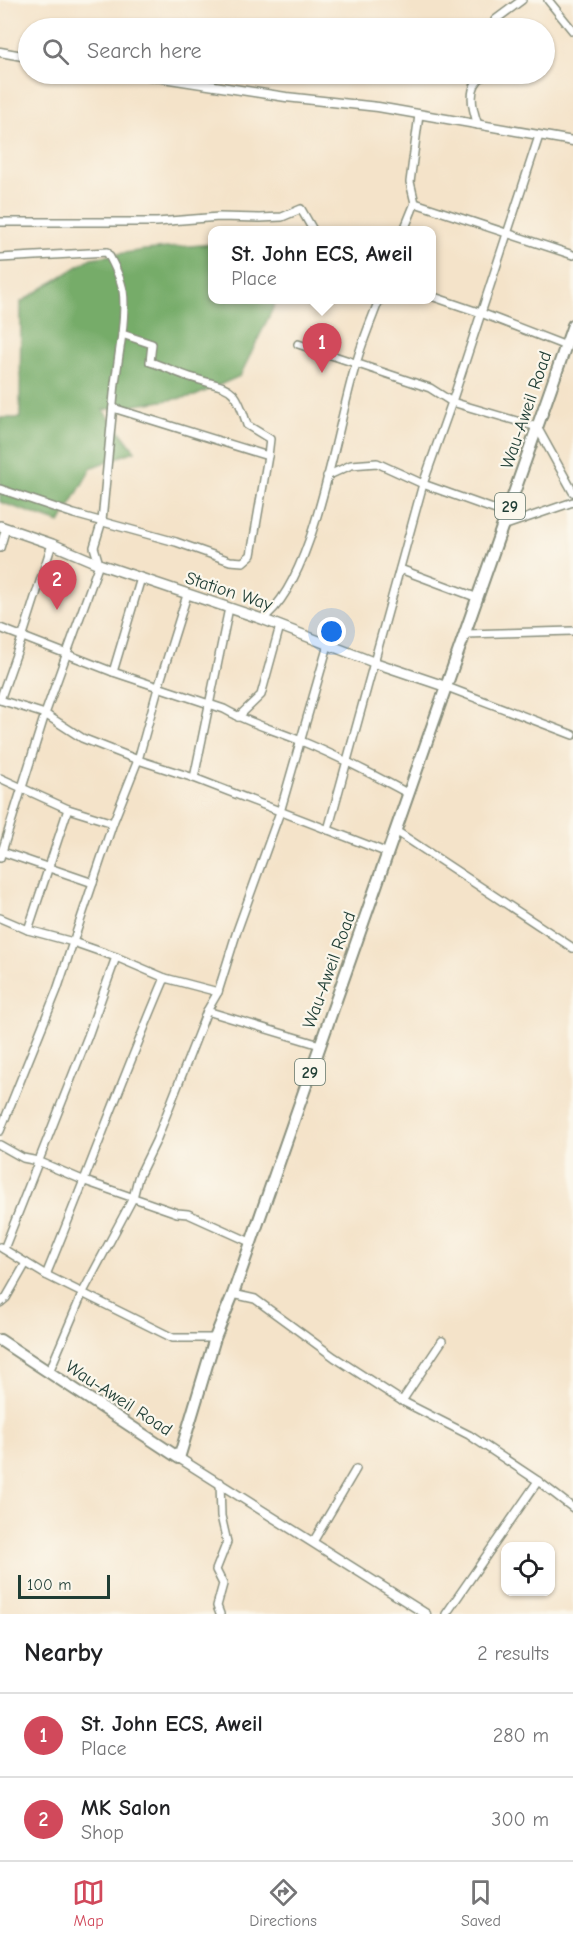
<!DOCTYPE html>
<style>
:root{--surface:#fff;--page:#f6f6f6;--text:#202124;--muted:#757577;--line:#e0e0e0;--accent:#d1495b}
body{margin:0;font-family:"Comic Neue",sans-serif;background:var(--page);color:var(--text)}
.controls{position:absolute;right:18px;bottom:18px;display:grid;overflow:hidden;border-radius:12px;box-shadow:0 2px 4px #0004}
.controls button{width:54px;height:54px;display:grid;place-items:center;padding:0;border:0;border-bottom:2px solid var(--line);background:var(--surface);color:var(--text);font:30px sans-serif}
.scale{position:absolute;left:18px;bottom:15px;width:92px;box-sizing:border-box;padding-left:6px;border:3px solid #1f3d34;border-top:0;font-size:16px;line-height:21px;white-space:nowrap;color:#1f3d34;-webkit-text-stroke:4px #fbf7ec;paint-order:stroke}
.you{position:absolute;left:332px;top:632px;width:21px;height:21px;margin:-15px;border:4px solid #fff;border-radius:50%;background:#1a73e8;box-shadow:0 0 0 9px #1a73e833}
.badge{display:grid;place-items:center;width:39px;height:39px;border-radius:50%;background:var(--accent);color:#fff;font-size:20px;font-weight:700}
.pin{position:absolute;translate:-50% -50px;filter:drop-shadow(0 2px 3px #0008)}
.pin::after{content:'';position:absolute;top:32px;width:21px;height:18px;background:inherit;clip-path:polygon(0 0,100% 0,50% 100%)}
.popup{position:absolute;left:208px;top:226px;width:228px;height:78px;box-sizing:border-box;display:grid;place-content:center;border-radius:12px;background:var(--surface);filter:drop-shadow(0 2px 4px #0005);font-size:20px;white-space:nowrap;color:var(--muted)}
.popup b{font-size:22px;color:var(--text)}
.popup::after{content:'';position:absolute;left:50%;top:100%;margin-left:-12px;border:12px solid transparent;border-top-color:var(--surface)}
.list{margin:0;padding:0;list-style:none}
h2{display:flex;justify-content:space-between;align-items:center;height:78px;margin:0;padding:0 24px;font-size:26px}
h2 small{font-size:20px;font-weight:400;color:var(--muted)}
.list li{display:grid;grid-template-columns:39px 1fr auto;gap:18px;align-items:center;box-sizing:border-box;height:84px;padding:0 24px;border-top:2px solid var(--line)}
.list b{display:block;font-size:22px;white-space:nowrap}
.list p{margin:0;font-size:20px;white-space:nowrap;color:var(--muted)}
.list em{font-size:20px;font-style:normal;color:var(--muted)}
.icon{flex:none;width:33px;height:33px;fill:none;stroke:currentColor;stroke-width:2;stroke-linecap:round;stroke-linejoin:round}
.map{position:relative;flex:none;width:573px;height:1614px;overflow:hidden}
.search{position:absolute;background:var(--surface);box-shadow:0 2px 4px #0004;left:18px;right:18px;top:18px;height:66px;display:flex;align-items:center;gap:15px;box-sizing:border-box;padding:0 21px;border-radius:33px;color:var(--muted);font-size:22px}
.sheet{height:246px;background:var(--surface)}
nav{display:flex;justify-content:space-around;align-items:center;box-sizing:border-box;height:84px;border-top:2px solid var(--line);background:var(--surface);font-size:16px;color:var(--muted)}
nav a{display:grid;justify-items:center;gap:3px}
nav .on{color:var(--accent)}
.map>svg:first-child{display:block}
</style>
<div class="map">
<svg width="573" height="1614" viewBox="0 0 573 1614">
<rect width="100%" height="100%" fill="#fbf7ec"/>
<filter id="ink" filterUnits="userSpaceOnUse"><feTurbulence type="fractalNoise" baseFrequency=".0167" numOctaves="2"/><feDisplacementMap in="SourceGraphic" scale="12" xChannelSelector="R" yChannelSelector="G"/><feConvolveMatrix kernelMatrix="1 2 1 2 8 2 1 2 1" color-interpolation-filters="sRGB"/></filter>
<filter id="wash" filterUnits="userSpaceOnUse"><feTurbulence type="fractalNoise" baseFrequency=".008" numOctaves="4" result="noise"/><feDisplacementMap in="SourceGraphic" scale="24" xChannelSelector="R" yChannelSelector="G"/><feGaussianBlur stdDeviation="1.35" result="paint"/><feColorMatrix in="noise" values="0 0 0 0 0 0 0 0 0 0 0 0 0 0 0 0 0 1.4 0 .05"/><feComposite in="paint" operator="in"/></filter>
<g filter="url(#wash)">
<rect width="100%" height="100%" fill="#f4e3c9"/>
<path fill="#76ac69" stroke="#4a744e" stroke-width="1.5" d="M212 244V300H274L276 302 240 376 195 396 103 410 135 451 92 467 60 523 0 502V418H20L21 302 91 258 145 250Z"/>
</g>
<g filter="url(#ink)">
<g fill="none" stroke-linecap="round" stroke-linejoin="round">
<defs>
<g id="minor">
<path d="M548 0 573 31"/>
<path d="M492 28 495 20 522 0"/>
<path d="M478 125C472 108 466 85 485 75"/>
<path d="M415 203 573 255"/>
<path d="M0 222H157L219 217 260 218 282 217 301 209 313 230"/>
<path d="M404 230 415 203 410 182 419 115"/>
<path d="M0 258 107 252C126 286 126 296 122 334L152 344 150 362C164 366 177 373 190 377 229 390 234 381 247 425L270 439 268 456"/>
<path d="M431 296 481 313 566 346"/>
<path d="M298 344 430 388 452 402 537 427 573 492"/>
<path d="M327 476 351 465 377 463 423 484 507 514"/>
<path d="M0 489 74 514 176 542 230 561 243 562 251 555 268 456 113 408"/>
<path d="M503 526 573 502"/>
<path d="M0 548 6 528"/>
<path d="M400 569 478 598"/>
<path d="M262 619C315 582 336 427 356 364 362 342 371 321 379 300"/>
<path d="M0 628 113 672 224 709C248 723 275 730 301 741 338 756 374 775 409 794"/>
<path d="M466 634 573 631"/>
<path d="M113 672 141 578"/>
<path d="M447 687 573 735"/>
<path d="M0 700 45 714 82 738 138 760 194 778 388 853"/>
<path d="M0 700 23 635 52 544"/>
<path d="M238 717 261 695 280 626"/>
<path d="M0 778 68 809 113 823"/>
<path d="M194 778 229 608"/>
<path d="M328 830 423 484 452 402 539 136"/>
<path d="M396 831 573 948"/>
<path d="M0 851 93 883"/>
<path d="M0 858 45 714 99 564 94 547 102 521 115 383 122 334"/>
<path d="M0 918 28 930 73 942 116 957 165 978 218 992"/>
<path d="M28 930 68 809"/>
<path d="M207 1011 320 1045"/>
<path d="M0 1131 57 990 113 823 138 760 158 688 187 595"/>
<path d="M0 1145 23 1158 38 1161 85 1181 177 1213 188 1214 250 1242"/>
<path d="M0 1247 46 1275 173 1338H215"/>
<path d="M4 1249 88 1036 116 957"/>
<path d="M46 1275C87 1176 123 1076 165 978"/>
<path d="M233 1294 255 1299 334 1357 402 1401 469 1435 538 1481 573 1508"/>
<path d="M0 1303 6 1298 26 1263"/>
<path d="M49 1372 83 1292 133 1198 138 1178 156 1141 207 1011 218 992 237 931 280 812 328 645"/>
<path d="M402 1401 442 1341"/>
<path d="M220 1482 221 1516 227 1542 216 1570 223 1584 217 1606 220 1614"/>
<path d="M313 1542 356 1469"/>
<path d="M446 1614 538 1481"/>
</g>
<g id="tertiary">
<path d="M0 52 28 57"/>
<path d="M137 74 286 97 378 107 573 141"/>
<path d="M179 1458 426 1614"/>
</g>
<path id="secondary" d="M0 526 52 544 99 564 262 619 373 662 447 687"/>
<path id="primary" d="M0 1340 179 1458 215 1338 233 1294 275 1174 573 325"/>
</defs>
<use href="#minor" stroke="#8a907e" stroke-width="10"/>
<use href="#tertiary" stroke="#8a907e" stroke-width="11"/>
<use href="#secondary" stroke="#8a907e" stroke-width="12"/>
<use href="#primary" stroke="#8a907e" stroke-width="14"/>
<use href="#minor" stroke="#fff" stroke-width="7"/>
<use href="#tertiary" stroke="#fff" stroke-width="8"/>
<use href="#secondary" stroke="#fff" stroke-width="9"/>
<use href="#primary" stroke="#fff" stroke-width="10"/>
</g>
</g>
<g text-anchor="middle" stroke-width="4.5" stroke-linejoin="round" paint-order="stroke">
<g fill="#fbf7ec" stroke="#61756b" stroke-width="1.5">
<rect x="495" y="493" width="30" height="26" rx="4.5"/>
<rect x="295" y="1059" width="30" height="26" rx="4.5"/>
</g>
<g font-size="16" font-weight="bold" fill="#1f3d34">
<text x="510" y="512">29</text>
<text x="310" y="1078">29</text>
</g>
<g font-size="18" fill="#1f3d34" stroke="#fbf7ec">
<text transform="translate(526 410) rotate(-71)" y="6">Wau-Aweil Road</text>
<text transform="translate(229 591) rotate(18)" y="6">Station Way</text>
<text transform="translate(329 970) rotate(-70)" y="6">Wau-Aweil Road</text>
<text transform="translate(119 1398) rotate(33)" y="6">Wau-Aweil Road</text>
</g>
</g>
</svg>
<div class="controls">
<button><svg class="icon" aria-label="locate" viewBox="0 0 24 24"><circle cx="12" cy="12" r="6"/><path d="M12 2v4M12 18v4M2 12h4M18 12h4"/></svg></button>
</div>
<div class="scale">100 m</div>
<div class="you"></div>
<div class="pin badge" style="left:322px;top:373px">1</div>
<div class="popup"><b>St. John ECS, Aweil</b>Place</div>
<div class="pin badge" style="left:57px;top:610px">2</div>
<div class="search"><svg class="icon" aria-label="search" viewBox="0 0 24 24"><circle cx="10" cy="10" r="6"/><path d="M15 15l6 6"/></svg>Search here</div>
</div>
<section class="sheet">
<h2>Nearby<small>2 results</small></h2>
<ul class="list">
<li><span class="badge">1</span><div><b>St. John ECS, Aweil</b><p>Place</p></div><em>280 m</em></li>
<li><span class="badge">2</span><div><b>MK Salon</b><p>Shop</p></div><em>300 m</em></li>
</ul>
</section>
<nav>
<a class="on"><svg class="icon" aria-label="map" viewBox="0 0 24 24"><path d="M3 6l6-2 6 2 6-2v14l-6 2-6-2-6 2zM9 4v14M15 6v14"/></svg>Map</a>
<a><svg class="icon" aria-label="directions" viewBox="0 0 24 24"><path d="M12 3l9 9-9 9-9-9zM9 14v-3h6M13 9l2 2-2 2"/></svg>Directions</a>
<a><svg class="icon" aria-label="saved" viewBox="0 0 24 24"><path d="M7 4h10v16l-5-4-5 4z"/></svg>Saved</a>
</nav>
